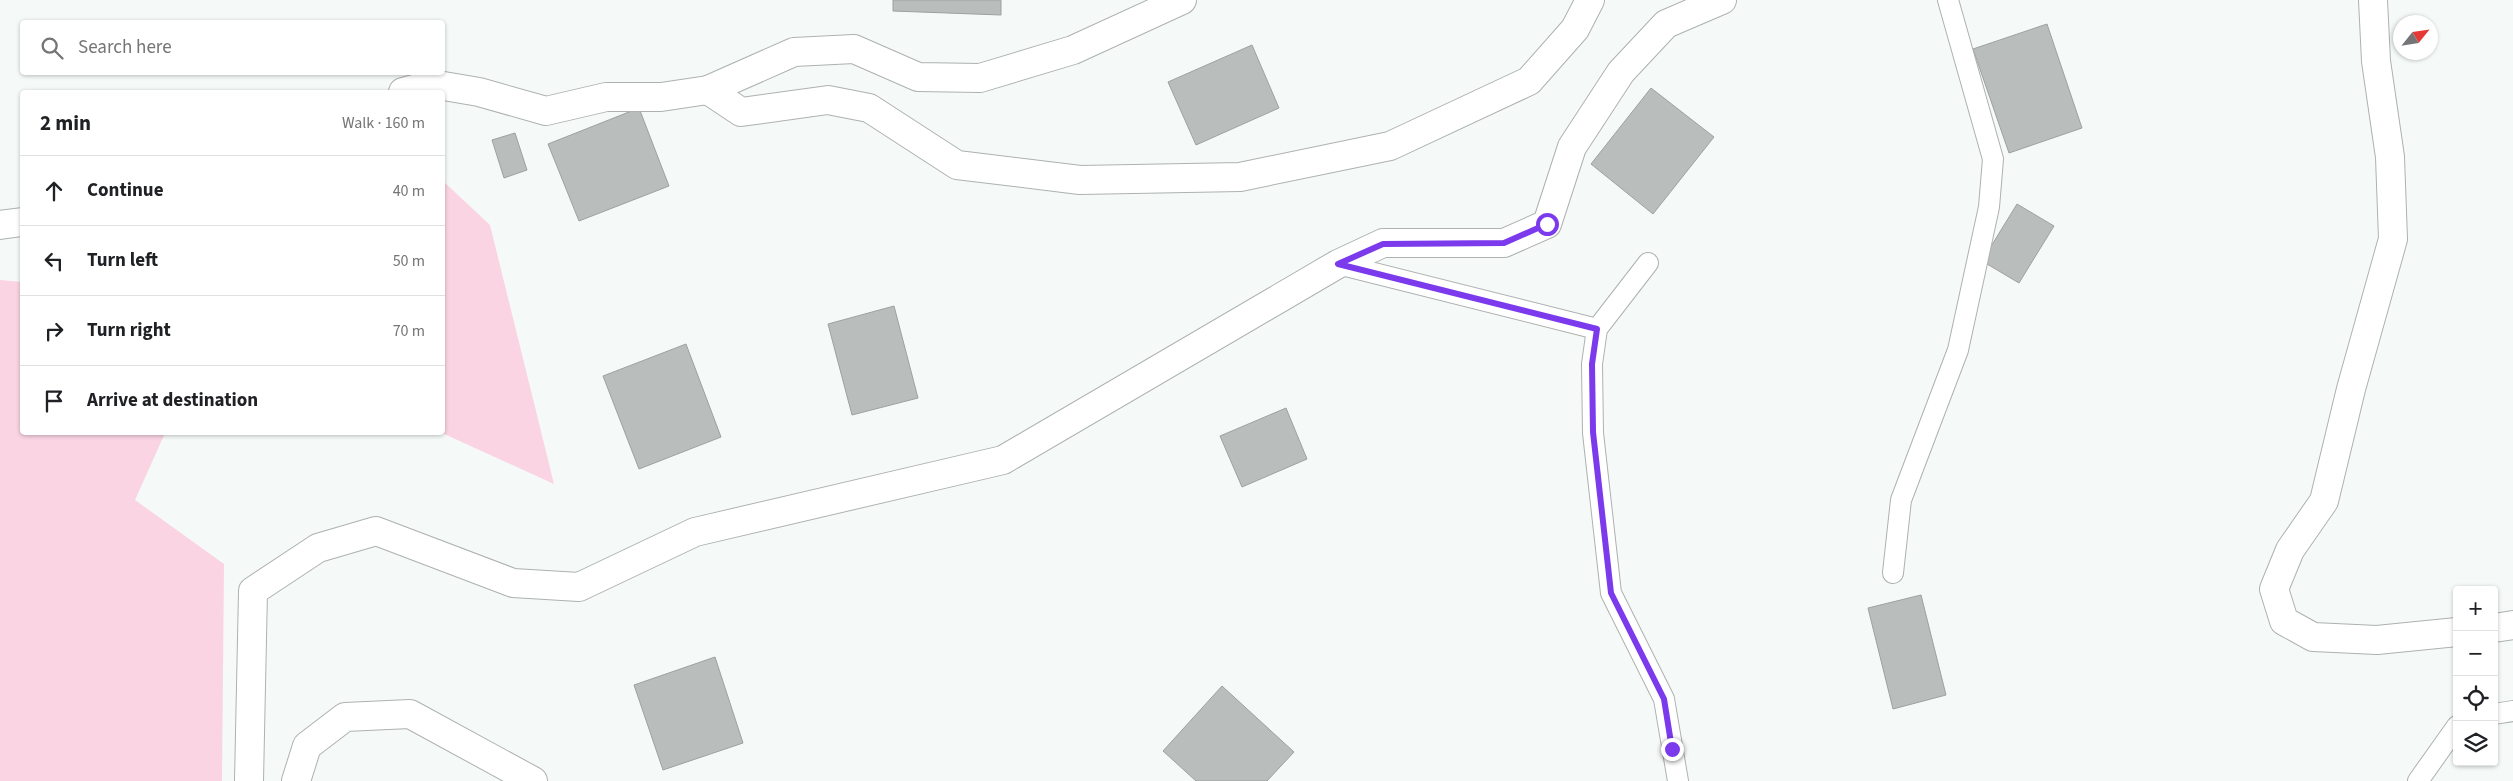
<!DOCTYPE html>
<meta charset="utf-8">
<style>
:root{--surface:#fff;--page:#f6f6f6;--text:#202124;--muted:#757577;--line:#e0e0e0}
body{margin:0;font-family:"Source Sans 3",sans-serif;background:var(--page);color:var(--text)}
.controls{position:absolute;right:15px;bottom:15px;display:grid;overflow:hidden;border-radius:5px;box-shadow:0 1px 4px #0004}
.controls button{width:45px;height:45px;display:grid;place-items:center;padding:0;border:0;border-bottom:1px solid var(--line);background:var(--surface);color:var(--text);font:25px sans-serif}
.compass{position:absolute;left:2393px;top:15px;width:45px;height:45px;border-radius:50%;background:var(--surface);box-shadow:0 1px 4px #0004;rotate:60deg}
.stop{position:absolute;width:15px;height:15px;margin:-11px;border:4px solid #7c3aed;border-radius:50%;background:#fff}
.stop.end{background:#7c3aed;border-color:#fff;box-shadow:0 1px 5px #0008}
.list{margin:0;padding:0;list-style:none}
h2{display:flex;justify-content:space-between;align-items:center;height:65px;margin:0;padding:0 20px;font-size:21px}
h2 small{font-size:16px;font-weight:400;color:var(--muted)}
.list li{display:grid;grid-template-columns:32px 1fr auto;gap:15px;align-items:center;box-sizing:border-box;height:70px;padding:0 20px;border-top:1px solid var(--line)}
.list b{display:block;font-size:19px;white-space:nowrap}
.list em{font-size:16px;font-style:normal;color:var(--muted)}
.icon{flex:none;width:28px;height:28px;fill:none;stroke:currentColor;stroke-width:2;stroke-linecap:round;stroke-linejoin:round}
.map{position:relative;flex:none;width:2513px;height:781px;overflow:hidden}
.search{position:absolute;background:var(--surface);box-shadow:0 1px 4px #0004;left:20px;top:20px;width:425px;height:55px;display:flex;align-items:center;gap:12px;box-sizing:border-box;padding:0 18px;border-radius:5px;color:var(--muted);font-size:19px}
.panel{position:absolute;background:var(--surface);box-shadow:0 1px 4px #0004;left:20px;top:90px;width:425px;height:345px;border-radius:5px}
.map>svg:first-child{display:block}
</style>
<div class="map">
<svg width="2513" height="781" viewBox="0 0 2513 781">
<rect width="100%" height="100%" fill="#f5faf9"/>
<g fill="#fad4e3">
<path d="M443 181 490 225 554 484 442 433Z"/>
<path d="M0 280 22 282V432L165 433 135 500 224 564 222 781H0Z"/>
</g>
<g fill="#b9bdbc" stroke="#9da1a0">
<path d="M893 0H1001V15L893 11Z"/>
<path d="M2047 24 2082 128 2009 153 1973 49Z"/>
<path d="M1252 45 1279 108 1196 145 1168 82Z"/>
<path d="M1651 88 1714 137 1653 214 1591 164Z"/>
<path d="M639 108 669 186 579 221 548 144Z"/>
<path d="M515 133 527 170 504 178 492 140Z"/>
<path d="M2017 204 2054 226 2019 283 1982 261Z"/>
<path d="M894 306 918 398 852 415 828 324Z"/>
<path d="M686 344 721 437 639 469 603 376Z"/>
<path d="M1286 408 1307 459 1242 487 1220 436Z"/>
<path d="M1921 595 1946 695 1893 709 1868 608Z"/>
<path d="M715 657 743 743 663 770 634 685Z"/>
<path d="M1222 686 1294 752 1267 781H1196L1163 751Z"/>
</g>
<g fill="none" stroke-linecap="round" stroke-linejoin="round">
<defs>
<g id="service">
<path d="M1648 263 1597 329 1592 364 1593 433 1611 593 1664 699 1678 781"/>
<path d="M1338 264 1597 329"/>
<path d="M1893 573 1901 500 1958 350 1989 207 1993 159 1948 0"/>
<path d="M2494 714 2513 711"/>
<path d="M2418 781 2457 726"/>
</g>
<g id="minor">
<path d="M1182 0 1073 50 980 78 918 77 854 49 794 52 708 90 741 112 828 100 869 108 957 165 1080 180 1240 177 1390 146 1529 81 1575 29 1590 0"/>
<path d="M2373 0 2376 61 2390 157 2393 239 2351 389 2324 501 2290 550 2274 589 2284 621 2313 637 2377 640 2457 632"/>
<path d="M403 92 432 84 479 92 546 111 606 97H661L708 90"/>
<path d="M0 225 22 222"/>
<path d="M2494 628 2513 625"/>
<path d="M249 781 253 591 318 548 376 531 513 583 579 587 695 532 1003 460 1338 264 1383 243H1504L1547 224 1572 147 1621 72 1666 24 1722 0"/>
<path d="M296 781 307 746 345 717 410 714 533 781"/>
</g>
</defs>
<use href="#service" stroke="#adb1b0" stroke-width="22"/>
<use href="#minor" stroke="#adb1b0" stroke-width="30"/>
<use href="#service" stroke="#fff" stroke-width="20"/>
<use href="#minor" stroke="#fff" stroke-width="28"/>
</g>
<g fill="none" stroke-linecap="round" stroke-linejoin="round">
<path stroke="#7c3aed" stroke-width="6" d="M1547 224 1504 243 1383 244 1338 264 1597 329 1592 364 1593 432 1611 593 1664 699 1672 749"/>
</g>
</svg>
<div class="controls">
<button>+</button>
<button>−</button>
<button><svg class="icon" aria-label="locate" viewBox="0 0 24 24"><circle cx="12" cy="12" r="6"/><path d="M12 2v4M12 18v4M2 12h4M18 12h4"/></svg></button>
<button><svg class="icon" aria-label="layers" viewBox="0 0 24 24"><path d="M12 4l9 5-9 5-9-5zM3 14l9 5 9-5"/></svg></button>
</div>
<svg class="compass" viewBox="-18 -18 36 36"><path d="M0-13l5 13h-10z" fill="#e53935"/><path d="M0 13l5-13h-10z" fill="#757577"/></svg>
<div class="stop" style="left:1547px;top:224px"></div>
<div class="stop end" style="left:1672px;top:749px"></div>
<div class="search"><svg class="icon" aria-label="search" viewBox="0 0 24 24"><circle cx="10" cy="10" r="6"/><path d="M15 15l6 6"/></svg>Search here</div>
<section class="panel">
<h2>2 min<small>Walk · 160 m</small></h2>
<ul class="list">
<li><svg class="icon" aria-label="ahead" viewBox="0 0 24 24"><path d="M12 20V5M6 11l6-6 6 6"/></svg><div><b>Continue</b></div><em>40 m</em></li>
<li><svg class="icon" aria-label="left" viewBox="0 0 24 24"><path d="M17 20v-9H6M10 6l-5 5 5 5"/></svg><div><b>Turn left</b></div><em>50 m</em></li>
<li><svg class="icon" aria-label="right" viewBox="0 0 24 24"><path d="M7 20v-9h11M14 6l5 5-5 5"/></svg><div><b>Turn right</b></div><em>70 m</em></li>
<li><svg class="icon" aria-label="arrive" viewBox="0 0 24 24"><path d="M6 21V4h12l-3 4 3 4H6"/></svg><div><b>Arrive at destination</b></div></li>
</ul>
</section>
</div>
